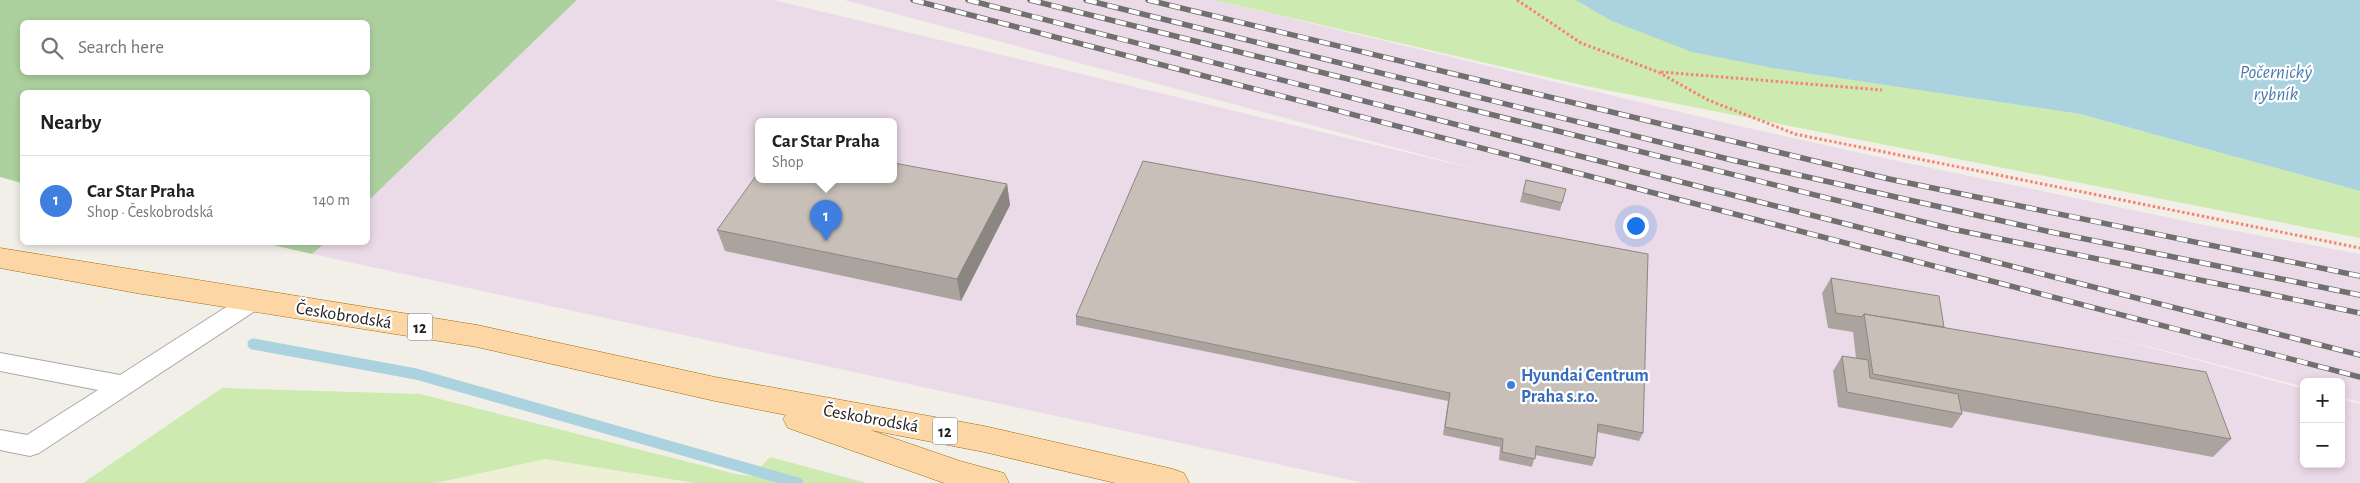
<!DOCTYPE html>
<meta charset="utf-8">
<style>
:root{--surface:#fff;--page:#f2f2f2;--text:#202124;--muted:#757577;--line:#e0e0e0;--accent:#d40000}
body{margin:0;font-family:"Alegreya Sans",sans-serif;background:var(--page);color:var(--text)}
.controls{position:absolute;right:15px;bottom:15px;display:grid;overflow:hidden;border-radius:8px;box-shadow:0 2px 8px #0003}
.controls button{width:45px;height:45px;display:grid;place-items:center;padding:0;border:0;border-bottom:1px solid var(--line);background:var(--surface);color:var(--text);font:25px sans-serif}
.you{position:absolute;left:1635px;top:225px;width:18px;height:18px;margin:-12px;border:4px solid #fff;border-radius:50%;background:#1a73e8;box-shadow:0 0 0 8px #1a73e833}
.badge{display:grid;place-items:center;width:32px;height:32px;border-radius:50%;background:var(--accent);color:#fff;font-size:16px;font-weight:700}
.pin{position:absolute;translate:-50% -41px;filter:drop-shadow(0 1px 2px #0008)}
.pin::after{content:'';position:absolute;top:26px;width:18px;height:15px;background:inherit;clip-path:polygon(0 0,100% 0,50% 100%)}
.popup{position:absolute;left:755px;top:118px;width:142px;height:65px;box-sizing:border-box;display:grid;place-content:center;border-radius:8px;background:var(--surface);filter:drop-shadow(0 1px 4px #0005);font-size:16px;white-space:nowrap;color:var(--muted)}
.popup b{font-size:19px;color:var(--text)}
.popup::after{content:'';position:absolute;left:50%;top:100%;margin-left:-10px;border:10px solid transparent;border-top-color:var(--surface)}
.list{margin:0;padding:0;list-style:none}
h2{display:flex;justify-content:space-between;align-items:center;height:65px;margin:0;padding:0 20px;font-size:21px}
h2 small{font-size:16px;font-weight:400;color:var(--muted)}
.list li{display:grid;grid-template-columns:32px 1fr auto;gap:15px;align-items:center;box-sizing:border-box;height:90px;padding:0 20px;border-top:1px solid var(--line)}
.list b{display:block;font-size:19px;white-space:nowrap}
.list p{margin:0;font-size:16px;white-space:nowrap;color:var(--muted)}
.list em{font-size:16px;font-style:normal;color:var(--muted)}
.icon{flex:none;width:28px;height:28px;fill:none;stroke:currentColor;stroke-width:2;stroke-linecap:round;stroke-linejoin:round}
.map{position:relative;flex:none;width:2360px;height:483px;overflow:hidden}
.search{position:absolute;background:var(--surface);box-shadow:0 2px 8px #0003;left:20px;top:20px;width:350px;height:55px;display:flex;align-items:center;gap:12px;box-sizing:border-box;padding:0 18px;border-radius:8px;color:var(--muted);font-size:19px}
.panel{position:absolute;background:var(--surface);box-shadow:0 2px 8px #0003;left:20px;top:90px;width:350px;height:155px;border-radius:8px}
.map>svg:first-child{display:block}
</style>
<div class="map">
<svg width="2360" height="483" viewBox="0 0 2360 483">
<rect width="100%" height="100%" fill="#f2efe9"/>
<path fill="#ebdbe8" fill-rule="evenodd" d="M577 0H774L1479 170 844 0H1214L1739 126 1888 159 2209 226 2360 254V402L2341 397V382H2304V387L2063 324 2304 389V464H2341V399L2360 404V483H1364L312 254 325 243 368 242V201ZM758 122H894V180H758Z"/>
<path fill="#eef0d5" d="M545 459 695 483H436Z"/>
<g fill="#cdebb0">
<path d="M1214 0H1575L1586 7 1778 69 2080 114 2360 191V238L1586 86Z"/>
<path d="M222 388 420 394 736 474 752 476 770 457 867 483H695L545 459 436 483H83Z"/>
</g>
<g fill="#add19e" fill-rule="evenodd">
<path d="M0 0H577L368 201V92H22V183L0 177ZM22 22H368V72H22Z"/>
<path d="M264 243H325L312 254Z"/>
</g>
<path fill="#aad3df" d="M1575 0H2360V191L2080 114 1778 69 1692 52 1612 21Z"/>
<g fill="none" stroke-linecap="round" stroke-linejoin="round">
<path stroke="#aad3df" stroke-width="11" d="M253 344 416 374 798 483"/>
<defs>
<path id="lane" d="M253 293 261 295 264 301 261 307 39 453 30 456 0 450V430L27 435 98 390 0 371V353L120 375 245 295Z"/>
<path id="primary" d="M0 248 477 325 715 377 984 426 1173 469 1184 473 1189 483H1115L984 452 870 430 960 461 1004 473 1009 483H944L788 428 783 419 786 415 715 401 477 347 136 293 0 268Z"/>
</defs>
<use href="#lane" stroke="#a9a9a9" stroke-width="2"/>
<use href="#primary" stroke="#a06b00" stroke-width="1"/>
<g stroke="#fa8072" stroke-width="3" stroke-dasharray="2.5 2.5" stroke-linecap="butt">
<path d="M1517 0 1581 43 1658 72 1708 100 1795 134 2360 248"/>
<path d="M1661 72 1882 90"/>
</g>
<use href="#lane" fill="#fff" fill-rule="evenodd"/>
<use href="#primary" fill="#fcd6a4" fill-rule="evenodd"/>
<defs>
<g id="rail">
<path d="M913 0 2360 377"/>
<path d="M968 0 2360 355"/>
<path d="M1030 0 1952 229 2360 313"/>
<path d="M1086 0 1732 160 2051 232 2360 295"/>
<path d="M1148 0 1889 179 2360 276"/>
</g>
</defs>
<use href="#rail" stroke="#707070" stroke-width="5.5"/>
<use href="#rail" stroke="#fff" stroke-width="4" stroke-dasharray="11" stroke-linecap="butt"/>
</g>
<g fill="#aba49e">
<path d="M1526 180 1566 189 1560 211 1520 202Z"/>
<path d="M1007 184 1010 205 961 301 725 251 717 230Z"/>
<path d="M1831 278 1944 327 2231 439 2213 457 1962 411V414L1952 428 1838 407 1833 371 1842 356 1856 358 1853 332 1828 328 1822 293Z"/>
<path d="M1076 316 1643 433 1639 441 1597 432 1595 458 1592 466 1535 455 1532 467 1499 460 1500 447 1443 435 1448 401 1076 325Z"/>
</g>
<path fill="#8b8681" d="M1007 184 1010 205 961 301 957 279Z"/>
<g fill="#c7bfb8" stroke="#8b8681">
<path d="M1143 161 1648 254 1643 433 1598 424 1595 458 1536 446 1535 459 1502 452 1503 439 1445 427 1450 393 1076 316Z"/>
<path d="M894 163 1007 184 957 279 717 230 758 173V180H894Z"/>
<path d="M1526 180 1566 189 1562 203 1523 193Z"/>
<path d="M1831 278 1939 296 1944 327 1864 314 1862 317 1836 313Z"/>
<path d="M1864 314 2206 372 2231 439 1873 374Z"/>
<path d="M1842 356 1868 360 1870 378 1958 394 1962 414 1847 392Z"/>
</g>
<circle fill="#3f7fe0" stroke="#fff" stroke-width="2" cx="1511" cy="385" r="5"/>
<g text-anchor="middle" stroke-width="4.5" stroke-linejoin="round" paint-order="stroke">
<g fill="#fff" stroke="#646464" stroke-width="1">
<rect x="407.5" y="313.5" width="25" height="27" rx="4"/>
<rect x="932.5" y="417.5" width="25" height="27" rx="4"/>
</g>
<g font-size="16" font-weight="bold" fill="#222">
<text x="420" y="333">12</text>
<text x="945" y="437">12</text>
</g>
<g font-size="18" fill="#222" stroke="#fff">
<text transform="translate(344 315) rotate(9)" y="6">Českobrodská</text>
<text transform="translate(871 418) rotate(10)" y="6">Českobrodská</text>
</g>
<g font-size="18" font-weight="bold" fill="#366cbe" stroke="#fff" text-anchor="start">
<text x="1521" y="381">Hyundai Centrum<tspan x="1521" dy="21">Praha s.r.o.</tspan></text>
</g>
<g font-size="19" font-style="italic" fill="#4a7aab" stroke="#fff">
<text x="2276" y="78">Počernický<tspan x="2276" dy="22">rybník</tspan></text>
</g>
</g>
</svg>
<div class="controls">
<button>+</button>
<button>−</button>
</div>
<div class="you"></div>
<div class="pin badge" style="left:826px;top:241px;background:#3f7fe0">1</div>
<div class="popup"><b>Car Star Praha</b>Shop</div>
<div class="search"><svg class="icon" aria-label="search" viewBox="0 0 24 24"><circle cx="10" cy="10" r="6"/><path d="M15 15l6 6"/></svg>Search here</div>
<section class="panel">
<h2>Nearby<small></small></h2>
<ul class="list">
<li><span class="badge" style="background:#3f7fe0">1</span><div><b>Car Star Praha</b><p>Shop · Českobrodská</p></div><em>140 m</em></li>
</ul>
</section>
</div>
